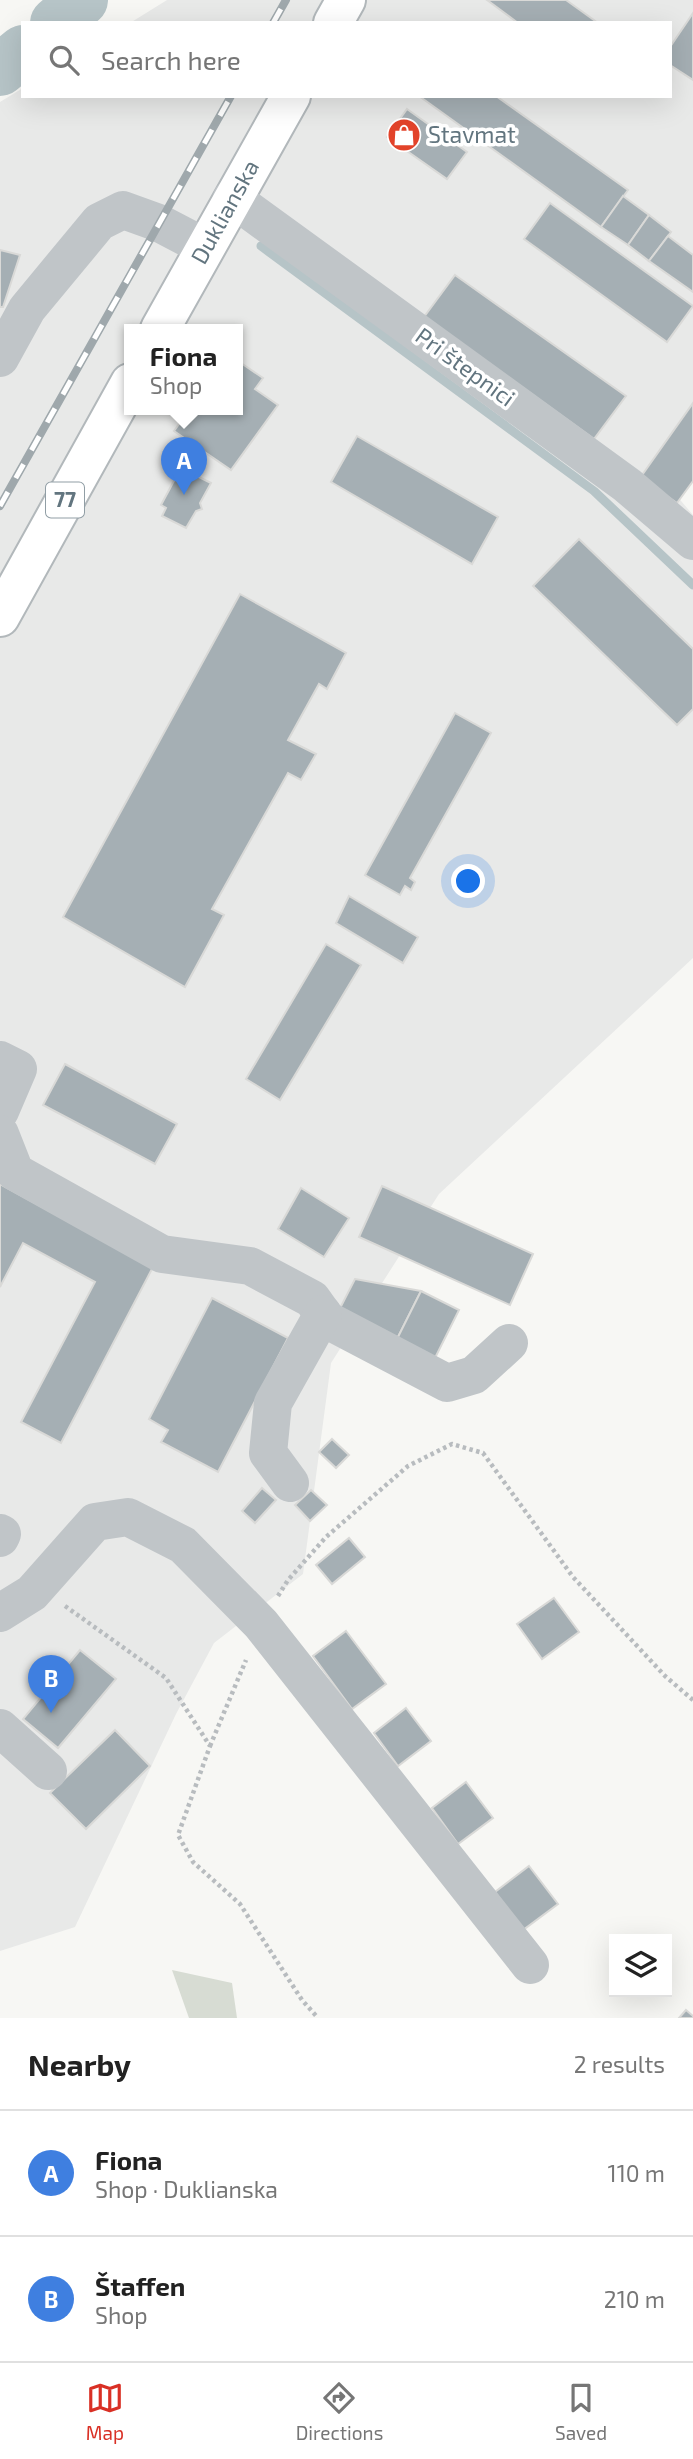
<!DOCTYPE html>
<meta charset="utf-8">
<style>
:root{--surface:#fff;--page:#f2f2f2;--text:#222;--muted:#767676;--line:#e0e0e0;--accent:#d93025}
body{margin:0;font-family:"Exo 2",sans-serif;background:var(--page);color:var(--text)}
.controls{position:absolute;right:21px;bottom:21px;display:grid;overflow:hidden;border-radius:0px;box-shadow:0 7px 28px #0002}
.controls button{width:63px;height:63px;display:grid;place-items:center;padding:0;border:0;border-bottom:2px solid var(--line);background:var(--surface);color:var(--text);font:35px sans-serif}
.you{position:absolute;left:469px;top:882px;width:24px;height:24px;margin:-18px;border:5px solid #fff;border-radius:50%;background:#1a73e8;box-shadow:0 0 0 10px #1a73e833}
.badge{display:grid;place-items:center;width:46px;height:46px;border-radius:50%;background:var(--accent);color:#fff;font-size:23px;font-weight:700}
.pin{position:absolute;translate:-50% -58px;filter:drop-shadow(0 2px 4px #0008)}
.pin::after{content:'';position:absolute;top:37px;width:24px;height:21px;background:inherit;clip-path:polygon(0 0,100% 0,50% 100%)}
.popup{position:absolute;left:124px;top:324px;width:119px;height:91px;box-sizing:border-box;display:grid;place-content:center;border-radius:0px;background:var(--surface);filter:drop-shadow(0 2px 5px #0005);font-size:23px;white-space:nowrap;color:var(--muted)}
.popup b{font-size:26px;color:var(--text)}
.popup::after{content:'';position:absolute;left:50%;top:100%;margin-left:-14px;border:14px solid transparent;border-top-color:var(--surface)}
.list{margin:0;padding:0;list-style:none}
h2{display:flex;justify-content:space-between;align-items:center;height:91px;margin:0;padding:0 28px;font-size:30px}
h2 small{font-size:23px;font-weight:400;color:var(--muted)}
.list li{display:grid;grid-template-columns:46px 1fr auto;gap:21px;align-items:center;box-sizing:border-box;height:126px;padding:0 28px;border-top:2px solid var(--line)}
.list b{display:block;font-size:26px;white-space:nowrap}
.list p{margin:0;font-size:23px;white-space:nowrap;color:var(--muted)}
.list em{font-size:23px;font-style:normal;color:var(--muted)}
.icon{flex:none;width:38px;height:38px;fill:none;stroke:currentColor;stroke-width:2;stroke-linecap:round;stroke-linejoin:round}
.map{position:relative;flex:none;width:693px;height:2018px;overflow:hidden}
.search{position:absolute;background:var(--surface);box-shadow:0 7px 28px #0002;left:21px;right:21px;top:21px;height:77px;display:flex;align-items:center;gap:18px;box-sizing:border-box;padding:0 24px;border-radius:0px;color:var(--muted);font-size:26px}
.sheet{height:343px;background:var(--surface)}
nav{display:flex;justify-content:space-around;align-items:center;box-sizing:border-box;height:98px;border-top:2px solid var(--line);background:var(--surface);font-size:19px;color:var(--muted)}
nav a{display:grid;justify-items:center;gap:4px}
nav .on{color:var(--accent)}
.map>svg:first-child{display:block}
</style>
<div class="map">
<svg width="693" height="2018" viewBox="0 0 693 2018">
<rect width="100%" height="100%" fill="#f7f7f4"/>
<path fill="#e8e9e8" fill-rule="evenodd" d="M167 0H693V455L676 495 693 515V958L439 1194 331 1363 303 1574 214 1643 176 1714 75 1927 0 1951V102L23 88V96H670V23H130ZM130 329H238V409H130Z"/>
<path fill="#d7dcd3" d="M172 1970 232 1983 237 2018H189Z"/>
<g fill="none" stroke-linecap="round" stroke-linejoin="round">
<path stroke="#b6c4c7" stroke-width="9" d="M261 246 594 491 693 585"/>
<g stroke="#b6c4c7" stroke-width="52">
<path d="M56 23 82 0"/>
<path d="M0 70 23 51"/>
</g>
</g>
<g fill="#a5afb4" stroke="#d9d9d7" stroke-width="2">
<path d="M487 0H566L598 23H518Z"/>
<path d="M693 13V80L670 65V47Z"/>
<path d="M419 96H496L628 190 601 227Z"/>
<path d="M407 109 467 152 447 179 387 137Z"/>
<path d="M623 196 649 215 628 245 601 227Z"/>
<path d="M550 203 693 306 667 342 524 239Z"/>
<path d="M649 215 671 232 649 261 628 245Z"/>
<path d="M668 236 693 255V292L649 261Z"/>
<path d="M0 250 20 255 3 307H0Z"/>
<path d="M455 275 626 396 594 439 424 317Z"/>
<path d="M238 361 263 378 255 389 278 405 231 470 174 431 190 409H238Z"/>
<path d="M693 403V481L677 503 640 478Z"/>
<path d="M357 436 498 517 472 564 331 482Z"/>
<path d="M181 468 211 483 200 503 202 509 196 511 186 528 162 516 166 508 161 505 176 477 174 469Z"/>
<path d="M579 539 693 649V709L677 725 533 586Z"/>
<path d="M240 594 346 653 327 689 319 684 288 740 316 754 301 780 288 773 212 909 224 915 185 987 63 917Z"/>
<path d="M455 713 491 733 410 878 415 882 411 890 405 886 400 895 365 875Z"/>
<path d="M349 896 418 937 403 963 336 923Z"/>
<path d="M326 944 361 965 280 1100 246 1079Z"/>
<path d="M65 1064 177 1124 155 1164 43 1105Z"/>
<path d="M0 1184 153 1267 61 1443 21 1422 95 1282 23 1243 0 1287Z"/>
<path d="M382 1186 533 1254 510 1305 359 1237Z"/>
<path d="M301 1188 349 1218 324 1257 278 1229Z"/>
<path d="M355 1279 421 1291 394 1345 336 1316Z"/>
<path d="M421 1291 459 1310 432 1364 394 1345Z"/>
<path d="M212 1298 288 1338 218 1472 161 1442 168 1430 149 1419Z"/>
<path d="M332 1439 349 1455 336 1468 319 1452Z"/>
<path d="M262 1488 276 1500 255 1523 242 1511Z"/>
<path d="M311 1490 327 1505 310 1521 295 1505Z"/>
<path d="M349 1538 365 1557 332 1584 316 1565Z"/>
<path d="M554 1598 579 1632 542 1659 517 1624Z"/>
<path d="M346 1631 386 1684 352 1709 313 1656Z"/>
<path d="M80 1650 116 1679 58 1748 23 1719Z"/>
<path d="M406 1708 431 1741 398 1766 374 1733Z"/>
<path d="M115 1730 150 1766 86 1829 50 1793Z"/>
<path d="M466 1782 493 1818 458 1844 432 1808Z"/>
<path d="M529 1866 558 1904 523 1930 495 1892Z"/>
<path d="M686 2010 693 2016V2018H679Z"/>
</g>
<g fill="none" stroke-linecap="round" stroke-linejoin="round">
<defs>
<g id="major">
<path d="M333 23 346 0"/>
<path d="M160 329 291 96"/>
<path d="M0 617 130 383"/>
</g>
</defs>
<use href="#major" stroke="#b2b8bb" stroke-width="42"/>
<g stroke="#b8bcbf" stroke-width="4.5" stroke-dasharray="3.5 3.5" stroke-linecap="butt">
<path d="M278 1596 288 1580 326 1537 408 1466 452 1444 483 1453 573 1577 665 1676 693 1700"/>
<path d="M65 1606 166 1678 210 1746 178 1835 193 1862 240 1904 302 2000 318 2018"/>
<path d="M210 1746 246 1660"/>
</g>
<g stroke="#c0c5c8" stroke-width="38">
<path d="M232 198 627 485 693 541"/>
<path d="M0 358 27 309 99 222 123 210 159 223 205 247"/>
<path d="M0 1060 18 1069 0 1111"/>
<path d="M0 1134 15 1172 162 1254 250 1266 312 1299 327 1320 447 1383 474 1375 509 1343"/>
<path d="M290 1483 268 1453 273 1403 323 1314"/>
<path d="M0 1533 2 1534 0 1538"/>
<path d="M0 1613 32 1593 95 1522 128 1517 183 1545 261 1624 530 1965"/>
<path d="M0 1728 48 1771"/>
</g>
<use href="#major" stroke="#fff" stroke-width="38"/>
<defs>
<g id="rail">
<path d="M273 23 286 0"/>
<path d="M0 506 231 96"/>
</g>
</defs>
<use href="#rail" stroke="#9fa8ac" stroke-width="8"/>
<use href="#rail" stroke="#fff" stroke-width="5" stroke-dasharray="16" stroke-linecap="butt"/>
</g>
<defs>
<symbol id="shop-disc" viewBox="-11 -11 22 22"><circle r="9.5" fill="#e2432a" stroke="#fff"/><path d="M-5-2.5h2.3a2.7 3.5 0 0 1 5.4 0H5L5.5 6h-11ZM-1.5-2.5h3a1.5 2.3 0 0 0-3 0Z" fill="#fff"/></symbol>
</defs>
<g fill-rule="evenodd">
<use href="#shop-disc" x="385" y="116" width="38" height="38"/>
</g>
<g text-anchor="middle" stroke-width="7" stroke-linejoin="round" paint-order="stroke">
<rect fill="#fff" stroke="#919ea5" stroke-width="2" x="46" y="482.5" width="38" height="35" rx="5"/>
<g font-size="21" font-weight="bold" fill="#62757f">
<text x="65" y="507">77</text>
</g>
<g font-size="23" fill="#62757f" stroke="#fff" text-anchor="start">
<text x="428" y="143">Stavmat</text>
</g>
<g font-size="23" fill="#62757f" stroke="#fff">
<text transform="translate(225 212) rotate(-61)" y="8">Duklianska</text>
<text transform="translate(465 367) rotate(36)" y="8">Pri štepnici</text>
</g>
</g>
</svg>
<div class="controls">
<button><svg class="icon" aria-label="layers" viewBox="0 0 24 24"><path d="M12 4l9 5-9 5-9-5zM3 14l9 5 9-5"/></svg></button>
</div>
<div class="you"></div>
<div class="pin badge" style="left:184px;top:495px;background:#3f7fe0">A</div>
<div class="popup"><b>Fiona</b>Shop</div>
<div class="pin badge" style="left:51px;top:1713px;background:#3f7fe0">B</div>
<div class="search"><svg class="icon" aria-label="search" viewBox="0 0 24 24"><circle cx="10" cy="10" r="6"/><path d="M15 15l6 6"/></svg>Search here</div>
</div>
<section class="sheet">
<h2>Nearby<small>2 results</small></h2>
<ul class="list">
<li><span class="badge" style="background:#3f7fe0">A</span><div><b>Fiona</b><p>Shop · Duklianska</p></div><em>110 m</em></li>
<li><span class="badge" style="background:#3f7fe0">B</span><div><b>Štaffen</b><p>Shop</p></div><em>210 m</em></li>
</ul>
</section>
<nav>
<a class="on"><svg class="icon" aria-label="map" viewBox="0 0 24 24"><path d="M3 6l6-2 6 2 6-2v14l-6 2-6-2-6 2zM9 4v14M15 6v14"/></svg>Map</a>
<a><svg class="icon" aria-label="directions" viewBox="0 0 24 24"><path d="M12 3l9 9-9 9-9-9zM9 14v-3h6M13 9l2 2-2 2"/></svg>Directions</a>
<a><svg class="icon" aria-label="saved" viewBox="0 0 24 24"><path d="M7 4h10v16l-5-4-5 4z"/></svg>Saved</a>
</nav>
